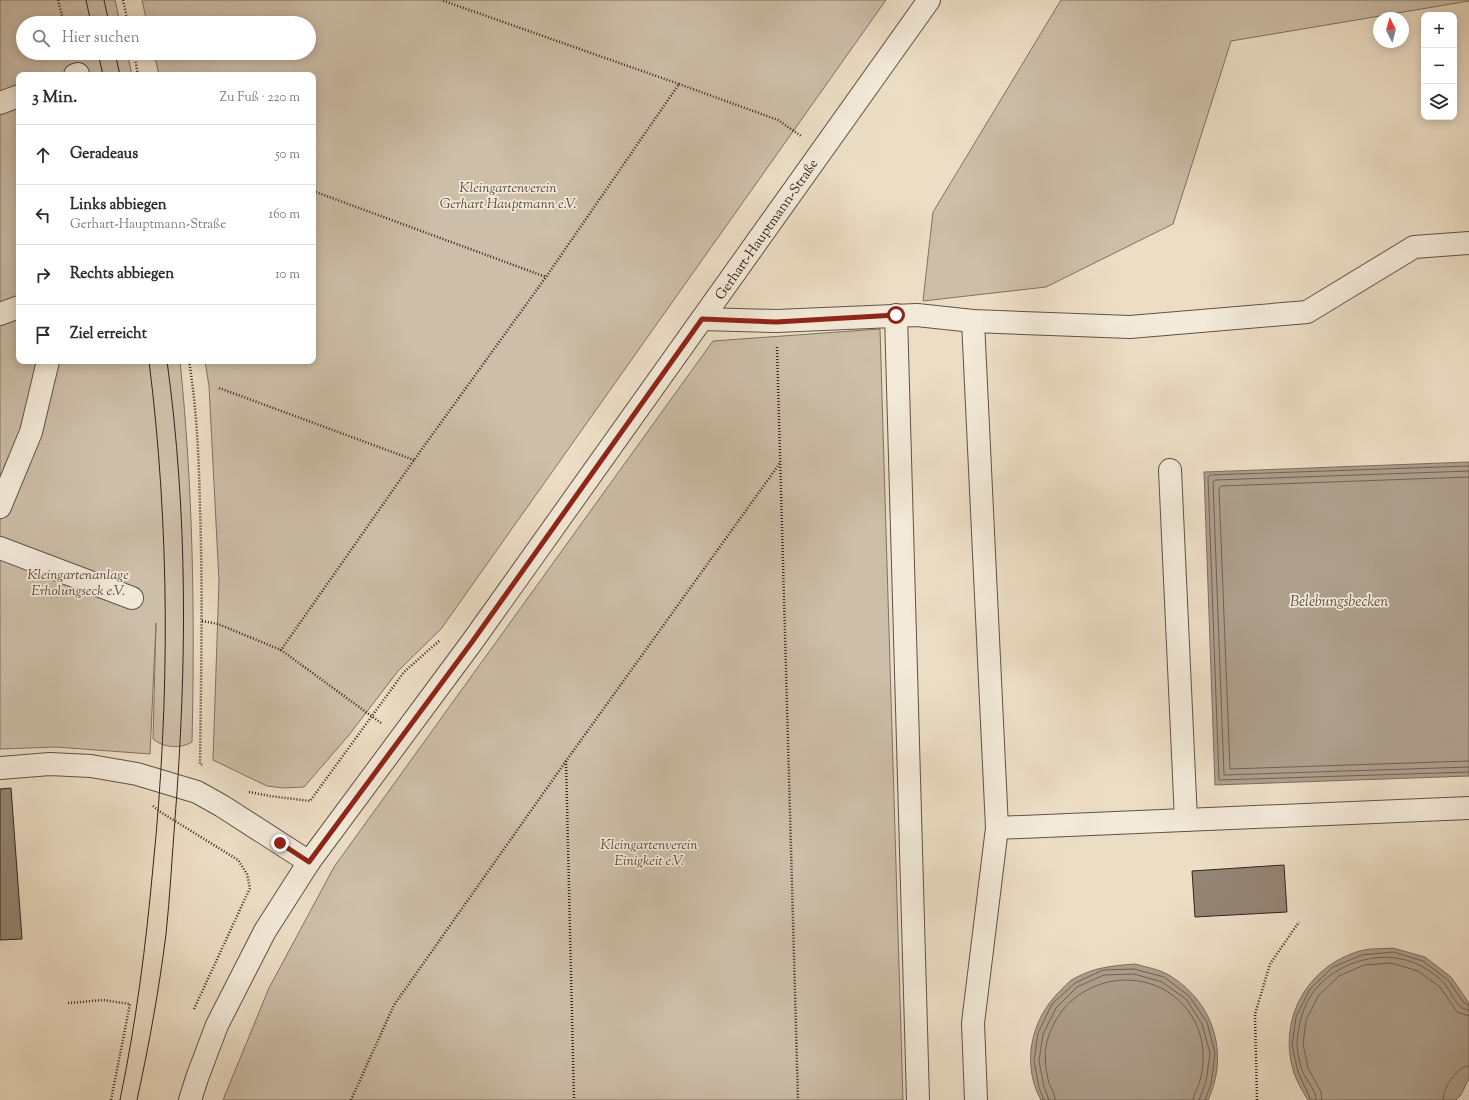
<!DOCTYPE html>
<html lang="de">
<meta charset="utf-8">
<style>
:root{--surface:#fff;--page:#f7f7f7;--text:#2b2b33;--muted:#7c7c81;--line:#e1e1e2}
body{margin:0;font-family:"Sorts Mill Goudy",serif;background:var(--page);color:var(--text)}
.controls{position:absolute;right:12px;top:12px;display:grid;overflow:hidden;border-radius:8px;box-shadow:0 2px 10px #0003}
.controls button{width:36px;height:36px;display:grid;place-items:center;padding:0;border:0;border-bottom:1px solid var(--line);background:var(--surface);color:var(--text);font:20px sans-serif}
.compass{position:absolute;left:1373px;top:12px;width:36px;height:36px;border-radius:50%;background:var(--surface);box-shadow:0 2px 10px #0003;rotate:354deg}
.stop{position:absolute;width:12px;height:12px;margin:-9px;border:3px solid #8f2418;border-radius:50%;background:#fff}
.stop.end{background:#8f2418;border-color:#fff;box-shadow:0 1px 4px #0008}
.list{margin:0;padding:0;list-style:none}
h2{display:flex;justify-content:space-between;align-items:center;height:52px;margin:0;padding:0 16px;font-size:17px}
h2 small{font-size:13px;font-weight:400;color:var(--muted)}
.list li{display:grid;grid-template-columns:26px 1fr auto;gap:12px;align-items:center;box-sizing:border-box;height:60px;padding:0 16px;border-top:1px solid var(--line)}
.list b{display:block;font-size:15px;white-space:nowrap}
.list p{margin:0;font-size:13px;white-space:nowrap;color:var(--muted)}
.list em{font-size:13px;font-style:normal;color:var(--muted)}
.icon{flex:none;width:22px;height:22px;fill:none;stroke:currentColor;stroke-width:2;stroke-linecap:round;stroke-linejoin:round}
.map{position:relative;flex:none;width:1469px;height:1100px;overflow:hidden}
.search{position:absolute;background:var(--surface);box-shadow:0 2px 10px #0003;left:16px;top:16px;width:300px;height:44px;display:flex;align-items:center;gap:10px;box-sizing:border-box;padding:0 14px;border-radius:22px;color:var(--muted);font-size:15px}
.panel{position:absolute;background:var(--surface);box-shadow:0 2px 10px #0003;left:16px;top:72px;width:300px;height:292px;border-radius:8px}
.map>svg:first-child{display:block}
</style>
<div class="map">
<svg width="1469" height="1100" viewBox="0 0 1469 1100">
<rect width="100%" height="100%" fill="#ecdec5"/>
<filter id="stains"><feTurbulence type="fractalNoise" baseFrequency=".005" numOctaves="4"/><feColorMatrix values="0 0 0 0 .2 0 0 0 0 .09 0 0 0 0 .02 0 0 0 .5 -.17"/></filter>
<radialGradient id="worn" r=".72"><stop offset=".6" stop-color="#630" stop-opacity="0"/><stop offset="1" stop-color="#630" stop-opacity=".3"/></radialGradient>
<g fill="#ccbea8" stroke="#7f7162">
<path d="M0 0H115L120 23H23V53H127L132 75H19V361H180C193 488 195 614 192 742 180 749 164 748 153 739L156 623 150 754 56 747 0 749Z"/>
<path d="M142 0H886L441 629 398 671 349 735 304 787 284 788 267 786 213 760 219 581 209 386 205 361H313V75H159L154 53H309V23H147Z"/>
<path d="M1061 0H1469V1L1231 41 1173 224 1046 287 923 301 933 212Z"/>
<path d="M880 329 903 1100H223L269 988 334 867 713 341Z"/>
</g>
<g fill="#ad9f8c" stroke="#7c6e5f">
<path d="M1469 462V776L1215 785 1204 472Z"/>
<path d="M1393 948 1425 957 1451 977 1469 1003V1078L1461 1095 1456 1100H1308C1303 1092 1297 1082 1294 1073 1277 1020 1307 966 1360 951 1370 948 1383 949 1393 948Z"/>
<path d="M1135 964C1145 967 1158 969 1167 974 1213 1000 1230 1053 1208 1100H1041C1021 1064 1031 1019 1060 991 1064 987 1068 982 1073 979 1095 967 1111 966 1135 964Z"/>
</g>
<g fill="none" stroke-linecap="round" stroke-linejoin="round">
<g stroke="#706254" stroke-width="1">
<path d="M1469 466 1210 475 1208 477 1219 780 1469 772"/>
<path d="M1469 471 1215 480 1213 482 1224 775 1469 767"/>
<path d="M1469 477 1221 486 1219 488 1230 769 1469 761"/>
<path d="M1044 1100 1039 1088 1034 1061 1038 1033 1052 1004 1075 983 1103 970 1134 969 1164 977 1189 996 1207 1022 1215 1053 1211 1084 1205 1100"/>
<path d="M1049 1100 1044 1087 1039 1061 1043 1034 1056 1008 1077 987 1104 975 1134 974 1162 982 1186 999 1202 1024 1210 1053 1206 1082 1199 1100"/>
<path d="M1055 1100C1055 1093 1051 1089 1049 1083 1045 1068 1043 1050 1049 1035 1073 967 1167 960 1197 1026 1204 1042 1205 1063 1200 1080 1199 1087 1194 1092 1193 1100"/>
<path d="M1311 1100 1298 1072 1292 1045 1296 1017 1310 989 1333 967 1362 955 1393 952 1423 961 1448 980 1464 1003 1469 1005"/>
<path d="M1316 1100C1316 1090 1307 1081 1303 1073 1300 1065 1297 1051 1297 1043 1298 1026 1303 1005 1314 991 1337 961 1386 947 1421 966 1429 970 1440 978 1445 984 1452 993 1457 1010 1469 1010"/>
<path d="M1322 1100 1321 1092 1308 1068 1303 1044 1306 1020 1319 995 1339 976 1364 965 1391 963 1418 971 1440 987 1457 1012 1469 1016"/>
<path d="M1443 1100C1443 1088 1456 1067 1469 1066"/>
</g>
</g>
<g fill="#938574" stroke="#32241c">
<path d="M11 788 22 939 0 940V789Z"/>
<path d="M1284 865 1287 912 1195 917 1192 871Z"/>
</g>
<g fill="none" stroke-linecap="round" stroke-linejoin="round">
<defs>
<g id="minor">
<path d="M75 75 78 74"/>
<path d="M0 103 19 96"/>
<path d="M0 314 19 307"/>
<path d="M896 315 918 1100"/>
<path d="M702 319 776 321 917 315 973 321 1130 327 1307 312 1414 247 1469 243"/>
<path d="M973 321 997 828 1469 808"/>
<path d="M1170 470 1186 820"/>
<path d="M0 507 31 432 48 361"/>
<path d="M0 548 132 598"/>
<path d="M0 768 50 764 91 766 137 774 197 792 222 806 309 862"/>
<path d="M190 1100 197 1078 217 1025 265 931 309 862 472 642 929 0"/>
<path d="M976 1100 973 1023 997 828"/>
</g>
</defs>
<use href="#minor" stroke="#605246" stroke-width="24"/>
<g stroke="#32241c" stroke-width="2.5" stroke-dasharray="1 2" stroke-linecap="butt">
<path d="M58 0 64 23"/>
<path d="M123 0 128 23"/>
<path d="M134 53 138 75"/>
<path d="M679 84 778 120 801 136"/>
<path d="M313 191 546 277"/>
<path d="M777 347 798 1100"/>
<path d="M189 361C197 410 199 460 200 509 203 594 201 679 200 764L202 765"/>
<path d="M219 388 414 460"/>
<path d="M202 621 218 624 281 650"/>
<path d="M381 723 281 650 414 460 546 277 679 84 441 0"/>
<path d="M566 761 574 1100"/>
<path d="M249 792 270 796 310 801 404 672 439 641"/>
<path d="M153 806 159 811 238 860 247 874 250 888 194 1009"/>
<path d="M68 1003 103 1000 130 1004 111 1100"/>
<path d="M351 1100 394 1005 566 761 780 463"/>
<path d="M1257 1100 1255 1014 1270 964 1299 922"/>
</g>
<use href="#minor" stroke="#f3ead9" stroke-width="22"/>
<g stroke="#32241c" stroke-width="1">
<path d="M86 0 91 23"/>
<path d="M104 0 109 23"/>
<path d="M98 53 103 75"/>
<path d="M115 53 120 75"/>
<path d="M120 1100C136 1023 146 945 153 867 170 699 170 529 149 361"/>
<path d="M137 1100C149 1045 159 990 166 934 170 896 172 857 175 819 187 665 188 514 167 361"/>
</g>
</g>
<g fill="none" stroke-linecap="round" stroke-linejoin="round">
<path stroke="#8f2418" stroke-width="5" d="M280 843 309 862 472 642 702 319 776 322 896 315"/>
</g>
<g text-anchor="middle" stroke-width="3.5" stroke-linejoin="round" paint-order="stroke">
<g font-size="14" font-style="italic" fill="#584a3f" stroke="#f3ead9">
<text x="508" y="192">Kleingartenverein<tspan x="508" dy="16">Gerhart Hauptmann e.V.</tspan></text>
<text x="78" y="579">Kleingartenanlage<tspan x="78" dy="16">Erholungseck e.V.</tspan></text>
<text x="649" y="849">Kleingartenverein<tspan x="649" dy="16">Einigkeit e.V.</tspan></text>
</g>
<g font-size="14" fill="#32241c" stroke="#f3ead9">
<text transform="translate(766 229) rotate(-55)" y="5">Gerhart-Hauptmann-Straße</text>
</g>
<g font-size="15" font-style="italic" fill="#5d4f43" stroke="#f3ead9">
<text x="1339" y="606">Belebungsbecken</text>
</g>
</g>
<rect width="100%" height="100%" filter="url(#stains)"/>
<rect width="100%" height="100%" fill="url(#worn)"/>
</svg>
<div class="controls">
<button>+</button>
<button>−</button>
<button><svg class="icon" aria-label="layers" viewBox="0 0 24 24"><path d="M12 4l9 5-9 5-9-5zM3 14l9 5 9-5"/></svg></button>
</div>
<svg class="compass" viewBox="-18 -18 36 36"><path d="M0-13l5 13h-10z" fill="#e53935"/><path d="M0 13l5-13h-10z" fill="#7c7c81"/></svg>
<div class="stop" style="left:896px;top:315px"></div>
<div class="stop end" style="left:280px;top:843px"></div>
<div class="search"><svg class="icon" aria-label="search" viewBox="0 0 24 24"><circle cx="10" cy="10" r="6"/><path d="M15 15l6 6"/></svg>Hier suchen</div>
<section class="panel">
<h2>3 Min.<small>Zu Fuß · 220 m</small></h2>
<ul class="list">
<li><svg class="icon" aria-label="ahead" viewBox="0 0 24 24"><path d="M12 20V5M6 11l6-6 6 6"/></svg><div><b>Geradeaus</b></div><em>50 m</em></li>
<li><svg class="icon" aria-label="left" viewBox="0 0 24 24"><path d="M17 20v-9H6M10 6l-5 5 5 5"/></svg><div><b>Links abbiegen</b><p>Gerhart-Hauptmann-Straße</p></div><em>160 m</em></li>
<li><svg class="icon" aria-label="right" viewBox="0 0 24 24"><path d="M7 20v-9h11M14 6l5 5-5 5"/></svg><div><b>Rechts abbiegen</b></div><em>10 m</em></li>
<li><svg class="icon" aria-label="arrive" viewBox="0 0 24 24"><path d="M6 21V4h12l-3 4 3 4H6"/></svg><div><b>Ziel erreicht</b></div></li>
</ul>
</section>
</div>
